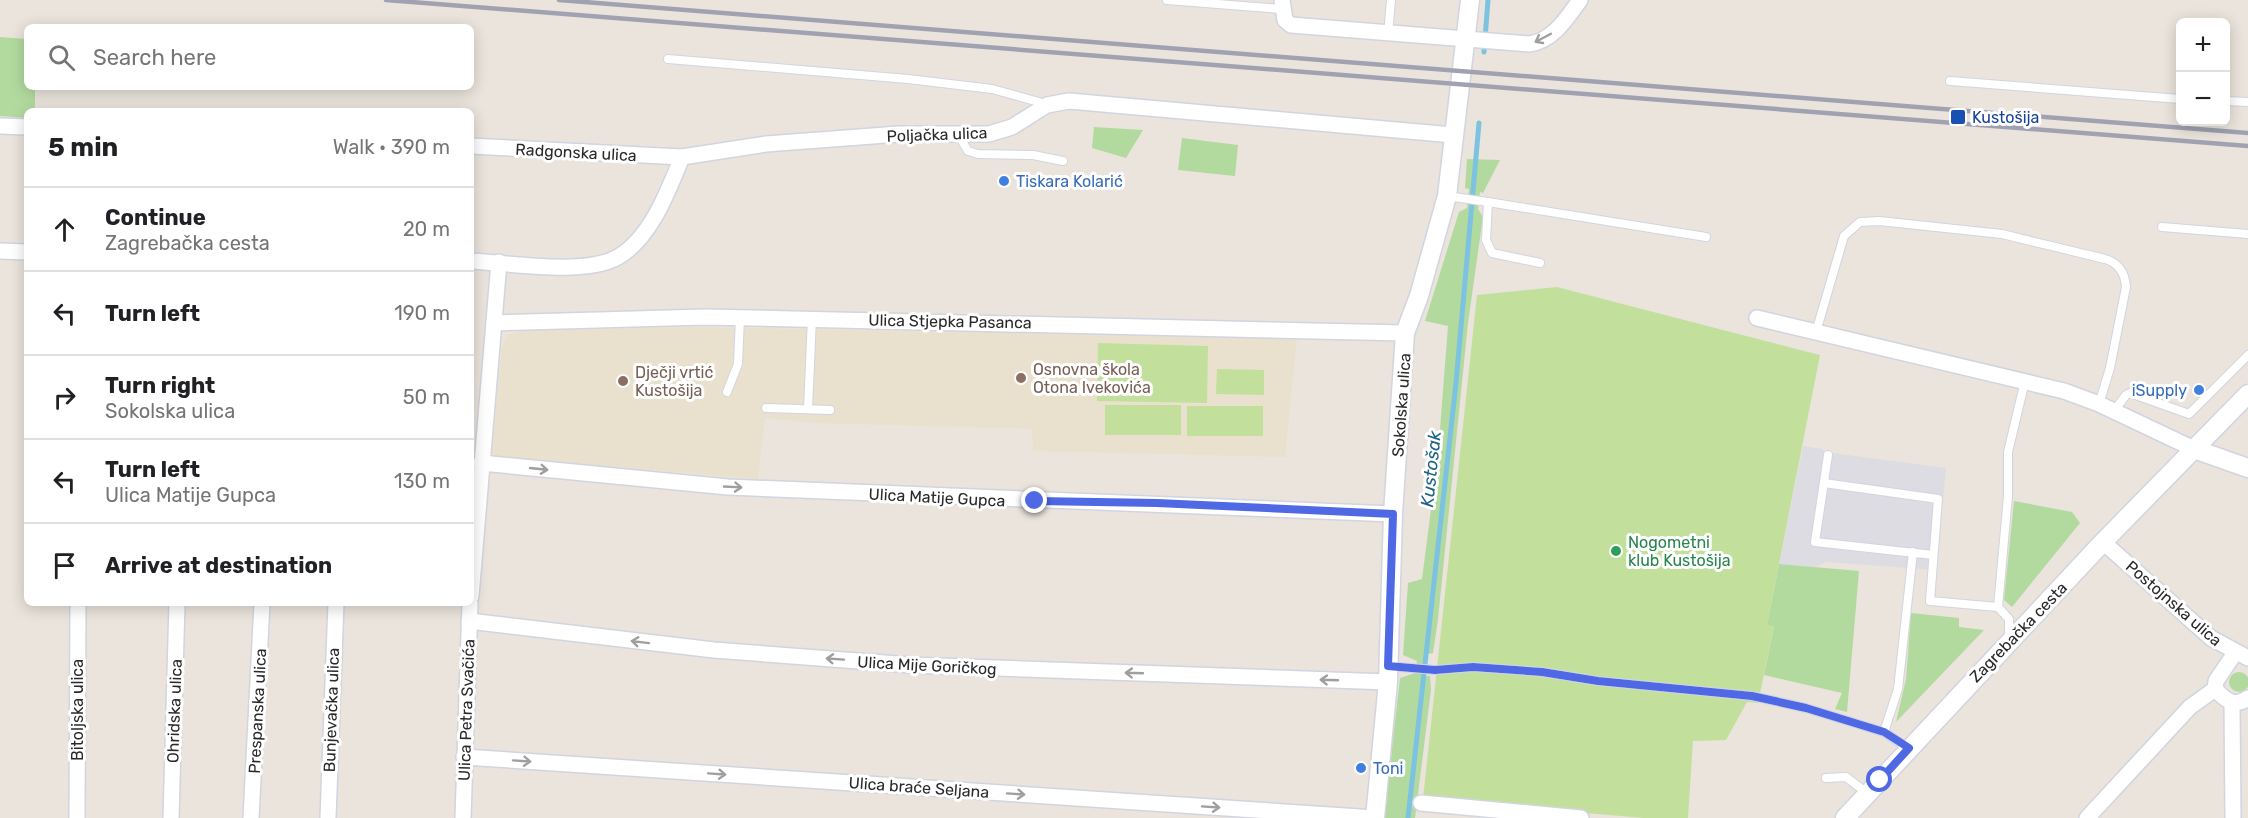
<!DOCTYPE html>
<meta charset="utf-8">
<style>
:root{--surface:#fff;--page:#f2f2f2;--text:#202124;--muted:#757577;--line:#e0e0e0}
body{margin:0;font-family:Rubik,sans-serif;background:var(--page);color:var(--text)}
.controls{position:absolute;right:18px;top:18px;display:grid;overflow:hidden;border-radius:9px;box-shadow:0 3px 15px #0003}
.controls button{width:54px;height:54px;display:grid;place-items:center;padding:0;border:0;border-bottom:2px solid var(--line);background:var(--surface);color:var(--text);font:30px sans-serif}
.stop{position:absolute;width:18px;height:18px;margin:-14px;border:4px solid #4f68e4;border-radius:50%;background:#fff}
.stop.end{background:#4f68e4;border-color:#fff;box-shadow:0 2px 6px #0008}
.list{margin:0;padding:0;list-style:none}
h2{display:flex;justify-content:space-between;align-items:center;height:78px;margin:0;padding:0 24px;font-size:26px}
h2 small{font-size:20px;font-weight:400;color:var(--muted)}
.list li{display:grid;grid-template-columns:39px 1fr auto;gap:18px;align-items:center;box-sizing:border-box;height:84px;padding:0 24px;border-top:2px solid var(--line)}
.list b{display:block;font-size:22px;white-space:nowrap}
.list p{margin:0;font-size:20px;white-space:nowrap;color:var(--muted)}
.list em{font-size:20px;font-style:normal;color:var(--muted)}
.icon{flex:none;width:33px;height:33px;fill:none;stroke:currentColor;stroke-width:2;stroke-linecap:round;stroke-linejoin:round}
.map{position:relative;flex:none;width:2248px;height:818px;overflow:hidden}
.search{position:absolute;background:var(--surface);box-shadow:0 3px 15px #0003;left:24px;top:24px;width:450px;height:66px;display:flex;align-items:center;gap:15px;box-sizing:border-box;padding:0 21px;border-radius:9px;color:var(--muted);font-size:22px}
.panel{position:absolute;background:var(--surface);box-shadow:0 3px 15px #0003;left:24px;top:108px;width:450px;height:498px;border-radius:9px}
.map>svg:first-child{display:block}
</style>
<div class="map">
<svg width="2248" height="818" viewBox="0 0 2248 818">
<rect width="100%" height="100%" fill="#eae4dc"/>
<path fill="#dedce3" d="M1803 446 1822 449 1825 452 1946 468 1936 570 1826 562 1816 567 1779 564Z"/>
<path fill="#e9e1ce" d="M694 327 1297 338 1285 457 1033 451 1032 429 814 423 765 418 758 479 499 457 491 453 502 349 507 335 521 331Z"/>
<g fill="#b2da9f">
<path d="M0 37 27 39V87H35V111H27V118L0 116Z"/>
<path d="M1094 127 1143 130 1126 158 1092 148Z"/>
<path d="M1182 138 1238 145 1235 176 1178 170Z"/>
<path d="M1467 159 1500 160 1483 193 1480 192 1478 209 1483 217 1468 323 1438 619 1433 653 1428 654 1425 676H1430L1431 690 1415 818H1384L1400 678 1415 673 1417 661 1403 655 1408 583 1422 579 1438 455 1448 326 1425 321 1459 212 1467 208 1469 189 1465 188Z"/>
<path d="M2014 501 2072 512 2080 523 2012 607 2004 600Z"/>
<path d="M1779 564 1859 571 1847 712 1835 709 1842 693 1764 675 1774 627 1767 625Z"/>
<path d="M1911 613 1959 618V627L1984 630 1896 722 1906 679Z"/>
<circle cx="2239" cy="682" r="10"/>
</g>
<g fill="#c2e09c">
<path d="M1557 287 1820 355 1767 625 1774 627 1758 703 1747 702 1726 740 1693 741 1688 818H1644L1423 799 1477 295Z"/>
<path d="M1098 343 1208 346 1207 403 1097 401Z"/>
<path d="M1217 369 1264 370V395L1216 394Z"/>
<rect x="1105" y="405" width="76" height="30"/>
<rect x="1187" y="406" width="76" height="30"/>
</g>
<g fill="none" stroke-linecap="round" stroke-linejoin="round">
<g stroke="#7bc3e0" stroke-width="5">
<path d="M1484 52 1488 0"/>
<path d="M1408 818 1456 383 1479 123"/>
</g>
<defs>
<g id="service">
<path d="M1167 0 1281 9"/>
<path d="M1388 34 1391 0"/>
<path d="M668 59 908 79 992 89 1046 104"/>
<path d="M1950 81 2180 99"/>
<path d="M2226 101 2248 102"/>
<path d="M959 136 968 151 978 154 1033 155 1063 161"/>
<path d="M1447 196 1488 202 1486 240 1492 253 1540 263"/>
<path d="M1488 202 1706 237"/>
<path d="M2162 227 2248 234"/>
<path d="M1816 332 1844 236 1860 222 1879 221 2002 234 2105 259C2119 263 2125 273 2126 287L2110 368 2099 404"/>
<path d="M727 392 738 364 740 318"/>
<path d="M766 408 830 410"/>
<path d="M808 409 812 318"/>
<path d="M2114 411 2126 395 2130 393 2189 414 2248 355"/>
<path d="M1828 455 1815 542 1933 555"/>
<path d="M1824 483 1938 499 1930 601 1998 607"/>
<path d="M2009 638V619L1998 607 2008 496V452L2025 381"/>
<path d="M1389 666 1435 670 1473 667 1542 672 1598 681 1752 696 1806 708 1884 732 1908 748"/>
<path d="M1884 732 1898 689 1913 552"/>
<path d="M1826 778 1846 777 1867 793"/>
</g>
<g id="minor">
<path d="M1282 0 1285 20 1291 25 1529 44C1553 41 1567 18 1580 0"/>
<path d="M0 126 27 127"/>
<path d="M471 146 682 157 766 144 899 134H989L1012 127 1047 105 1069 101 1453 135"/>
<path d="M0 251 27 252"/>
<path d="M471 261C509 263 585 276 618 257 651 238 668 191 682 157"/>
<path d="M1757 318 2064 391 2099 404 2194 449"/>
<path d="M494 323 705 317 1405 333"/>
<path d="M481 463 728 487 1393 514"/>
<path d="M2103 542 2211 638 2248 658"/>
<path d="M471 596 499 262"/>
<path d="M469 621 714 650 911 665 1388 682"/>
<path d="M2235 653 2216 681 2215 689C2225 700 2235 708 2248 698"/>
<path d="M2232 703 2233 818"/>
<path d="M464 757 1375 818"/>
<path d="M1421 803 1581 818"/>
<path d="M77 818 78 603"/>
<path d="M171 818 177 603"/>
<path d="M251 818 262 603"/>
<path d="M328 818 336 603"/>
<path d="M463 818 470 603"/>
<path d="M2087 818 2190 707 2215 689"/>
</g>
<g id="tertiary">
<path d="M2194 449 2248 468"/>
<path d="M1375 818 1388 682 1393 514 1405 333 1419 296 1447 196 1470 0"/>
<path d="M1845 818 2103 542 2248 394"/>
</g>
</defs>
<use href="#service" stroke="#d2d4e0" stroke-width="10"/>
<use href="#minor" stroke="#d2d4e0" stroke-width="18"/>
<use href="#tertiary" stroke="#d2d4e0" stroke-width="21"/>
<use href="#service" stroke="#fff" stroke-width="8"/>
<use href="#minor" stroke="#fff" stroke-width="15"/>
<use href="#tertiary" stroke="#fff" stroke-width="18"/>
<g stroke="#a0a2b1" stroke-width="4.5">
<path d="M386 0 2248 146"/>
<path d="M559 0 2248 133"/>
</g>
</g>
<defs><path id="oneway-shaft" d="M-6 0H5M1.5-3L5.5 0L1.5 3" fill="none" stroke-width="1.6" stroke-linecap="round" stroke-linejoin="round" transform="scale(1.5)"/></defs>
<g stroke="#9f9f9f">
<use href="#oneway-shaft" transform="translate(1543 38) rotate(152)"/>
<use href="#oneway-shaft" transform="translate(539 469) rotate(6)"/>
<use href="#oneway-shaft" transform="translate(733 487) rotate(3)"/>
<use href="#oneway-shaft" transform="translate(640 642) rotate(-173)"/>
<use href="#oneway-shaft" transform="translate(835 659) rotate(-176)"/>
<use href="#oneway-shaft" transform="translate(1134 673) rotate(-178)"/>
<use href="#oneway-shaft" transform="translate(1329 680) rotate(-178)"/>
<use href="#oneway-shaft" transform="translate(522 761) rotate(4)"/>
<use href="#oneway-shaft" transform="translate(717 774) rotate(4)"/>
<use href="#oneway-shaft" transform="translate(1016 794) rotate(4)"/>
<use href="#oneway-shaft" transform="translate(1211 807) rotate(4)"/>
</g>
<g fill="none" stroke-linecap="round" stroke-linejoin="round">
<path stroke="#4f68e4" stroke-width="8" d="M1035 501 1157 503 1393 514 1388 666 1435 670 1473 667 1542 672 1598 681 1752 696 1806 708 1884 732 1909 748 1880 780"/>
</g>
<rect fill="#1a4fb4" stroke="#fff" stroke-width="2" x="1950" y="109" width="16" height="16" rx="3"/>
<g fill="#3f7fe0" stroke="#fff" stroke-width="2">
<circle cx="1004" cy="181" r="6"/>
<circle cx="2199" cy="390" r="6"/>
<circle cx="1361" cy="768" r="6"/>
</g>
<g fill="#8d6e63" stroke="#fff" stroke-width="2">
<circle cx="1021" cy="378" r="6"/>
<circle cx="623" cy="381" r="6"/>
</g>
<circle fill="#2e9e5b" stroke="#fff" stroke-width="2" cx="1616" cy="551" r="6"/>
<g text-anchor="middle" stroke-width="6" stroke-linejoin="round" paint-order="stroke">
<g font-size="16" fill="#164399" stroke="#fff" text-anchor="start">
<text x="1972" y="123">Kustošija</text>
</g>
<g font-size="16" fill="#292929" stroke="#fff">
<text transform="translate(937 134) rotate(-2)" y="6">Poljačka ulica</text>
<text transform="translate(576 152) rotate(3)" y="6">Radgonska ulica</text>
<text transform="translate(950 321) rotate(1)" y="6">Ulica Stjepka Pasanca</text>
<text transform="translate(1401 405) rotate(-86)" y="6">Sokolska ulica</text>
<text transform="translate(937 497) rotate(3)" y="6">Ulica Matije Gupca</text>
<text transform="translate(2174 603) rotate(41)" y="6">Postojnska ulica</text>
<text transform="translate(2018 632) rotate(-46)" y="6">Zagrebačka cesta</text>
<text transform="translate(927 665) rotate(3)" y="6">Ulica Mije Goričkog</text>
<text transform="translate(77 710) rotate(-90)" y="6">Bitoljska ulica</text>
<text transform="translate(331 710) rotate(-88)" y="6">Bunjevačka ulica</text>
<text transform="translate(466 710) rotate(-88)" y="6">Ulica Petra Svačića</text>
<text transform="translate(174 711) rotate(-88)" y="6">Ohridska ulica</text>
<text transform="translate(257 711) rotate(-87)" y="6">Prespanska ulica</text>
<text transform="translate(919 787) rotate(4)" y="6">Ulica braće Seljana</text>
</g>
<g font-size="16" fill="#366cbe" stroke="#fff" text-anchor="start">
<text x="1016" y="187">Tiskara Kolarić</text>
<text x="2187" y="396" text-anchor="end">iSupply</text>
<text x="1373" y="774">Toni</text>
</g>
<g font-size="16" fill="#785e54" stroke="#fff" text-anchor="start">
<text x="1033" y="375">Osnovna škola<tspan x="1033" dy="18">Otona Ivekovića</tspan></text>
<text x="635" y="378">Dječji vrtić<tspan x="635" dy="18">Kustošija</tspan></text>
</g>
<g font-size="16" fill="#27864d" stroke="#fff" text-anchor="start">
<text x="1628" y="548">Nogometni<tspan x="1628" dy="18">klub Kustošija</tspan></text>
</g>
<g font-size="18" font-style="italic" fill="#1d6289" stroke="#fff">
<text transform="translate(1431 469) rotate(-84)" y="6">Kustošak</text>
</g>
</g>
</svg>
<div class="controls">
<button>+</button>
<button>−</button>
</div>
<div class="stop" style="left:1880px;top:780px"></div>
<div class="stop end" style="left:1035px;top:501px"></div>
<div class="search"><svg class="icon" aria-label="search" viewBox="0 0 24 24"><circle cx="10" cy="10" r="6"/><path d="M15 15l6 6"/></svg>Search here</div>
<section class="panel">
<h2>5 min<small>Walk · 390 m</small></h2>
<ul class="list">
<li><svg class="icon" aria-label="ahead" viewBox="0 0 24 24"><path d="M12 20V5M6 11l6-6 6 6"/></svg><div><b>Continue</b><p>Zagrebačka cesta</p></div><em>20 m</em></li>
<li><svg class="icon" aria-label="left" viewBox="0 0 24 24"><path d="M17 20v-9H6M10 6l-5 5 5 5"/></svg><div><b>Turn left</b></div><em>190 m</em></li>
<li><svg class="icon" aria-label="right" viewBox="0 0 24 24"><path d="M7 20v-9h11M14 6l5 5-5 5"/></svg><div><b>Turn right</b><p>Sokolska ulica</p></div><em>50 m</em></li>
<li><svg class="icon" aria-label="left" viewBox="0 0 24 24"><path d="M17 20v-9H6M10 6l-5 5 5 5"/></svg><div><b>Turn left</b><p>Ulica Matije Gupca</p></div><em>130 m</em></li>
<li><svg class="icon" aria-label="arrive" viewBox="0 0 24 24"><path d="M6 21V4h12l-3 4 3 4H6"/></svg><div><b>Arrive at destination</b></div></li>
</ul>
</section>
</div>
